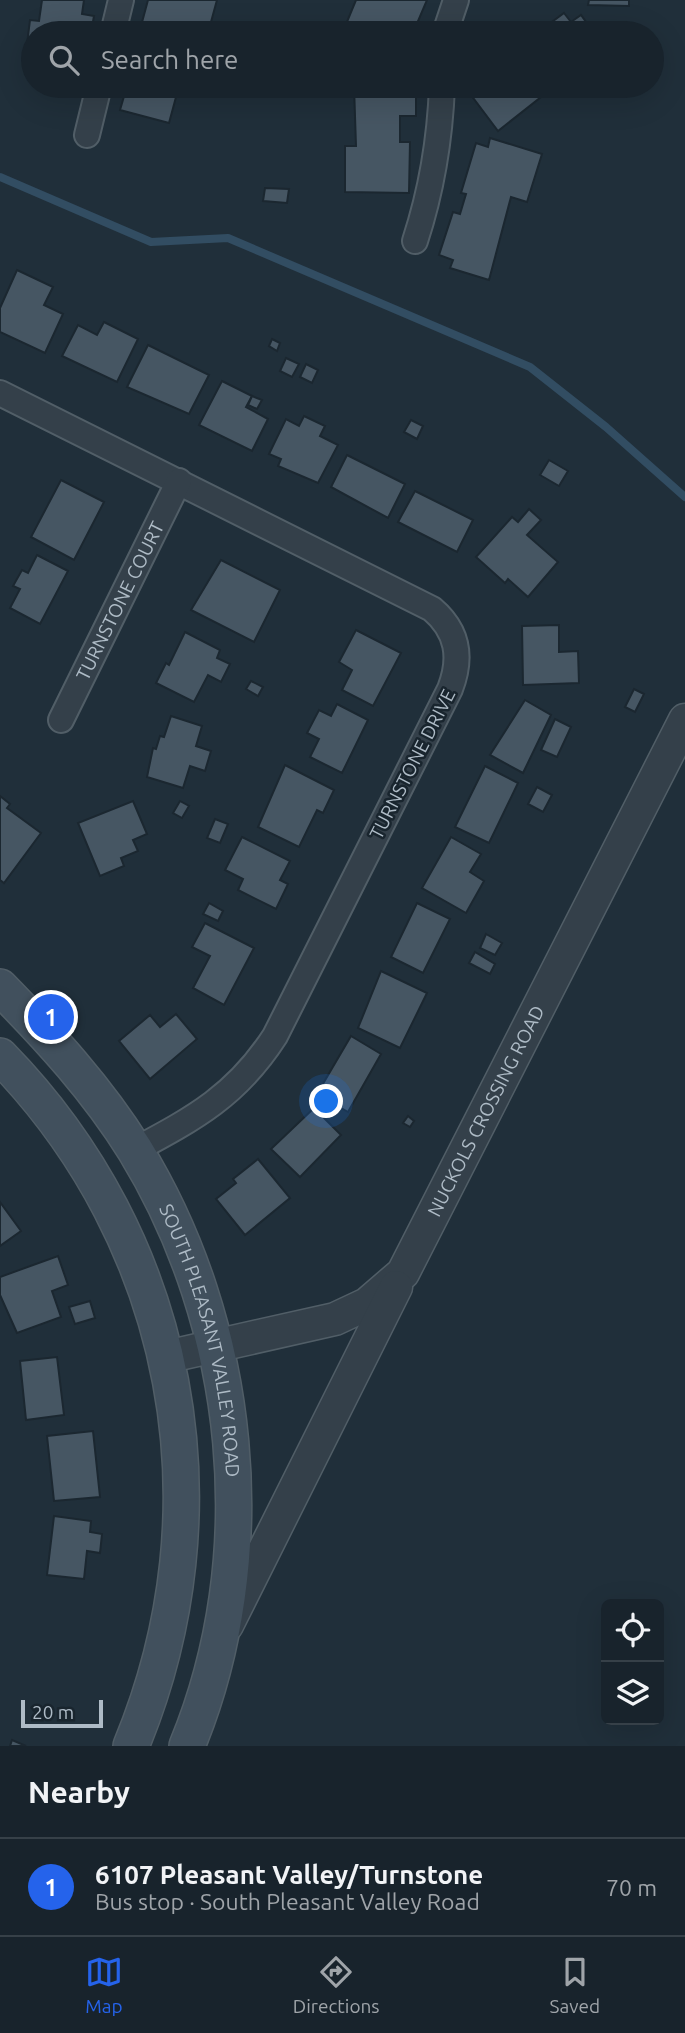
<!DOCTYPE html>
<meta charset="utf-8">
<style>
:root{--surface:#18232c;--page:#212b34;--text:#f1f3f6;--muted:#9fa4a9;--line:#364048;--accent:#2563eb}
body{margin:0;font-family:Ubuntu,sans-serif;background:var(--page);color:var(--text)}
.controls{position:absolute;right:21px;bottom:21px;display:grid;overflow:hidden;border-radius:10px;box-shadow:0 7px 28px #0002}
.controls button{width:63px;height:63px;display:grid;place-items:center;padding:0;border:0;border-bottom:2px solid var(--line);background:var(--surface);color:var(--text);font:35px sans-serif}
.scale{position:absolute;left:21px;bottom:18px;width:82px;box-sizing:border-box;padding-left:7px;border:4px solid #aebbc6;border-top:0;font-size:19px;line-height:24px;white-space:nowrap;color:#aebbc6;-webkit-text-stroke:5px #19252e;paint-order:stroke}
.you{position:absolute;left:327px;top:1102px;width:24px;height:24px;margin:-18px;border:5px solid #fff;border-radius:50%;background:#1a73e8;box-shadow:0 0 0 10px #1a73e833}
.badge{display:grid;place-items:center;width:46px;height:46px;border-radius:50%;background:var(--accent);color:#fff;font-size:23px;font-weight:700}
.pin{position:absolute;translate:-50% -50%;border:4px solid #fff;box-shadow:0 2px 7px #0006}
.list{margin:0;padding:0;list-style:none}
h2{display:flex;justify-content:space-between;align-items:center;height:91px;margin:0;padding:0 28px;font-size:30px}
h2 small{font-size:23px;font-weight:400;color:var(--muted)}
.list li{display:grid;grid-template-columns:46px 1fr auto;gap:21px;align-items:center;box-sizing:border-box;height:98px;padding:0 28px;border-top:2px solid var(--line)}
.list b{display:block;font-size:26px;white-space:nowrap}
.list p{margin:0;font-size:23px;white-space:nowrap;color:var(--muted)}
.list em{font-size:23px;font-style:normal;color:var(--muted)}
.icon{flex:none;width:38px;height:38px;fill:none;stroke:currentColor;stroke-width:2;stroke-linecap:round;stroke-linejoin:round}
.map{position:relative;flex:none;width:685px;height:1746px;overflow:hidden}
.search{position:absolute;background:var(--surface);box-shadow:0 7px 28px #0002;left:21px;right:21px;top:21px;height:77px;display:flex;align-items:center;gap:18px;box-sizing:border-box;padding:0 24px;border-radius:38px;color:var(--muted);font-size:26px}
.sheet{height:189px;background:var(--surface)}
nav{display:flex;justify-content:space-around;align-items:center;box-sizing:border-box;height:98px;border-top:2px solid var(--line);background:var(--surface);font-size:19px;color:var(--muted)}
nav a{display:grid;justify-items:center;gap:4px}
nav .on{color:var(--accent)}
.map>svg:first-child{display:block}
</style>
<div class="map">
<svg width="685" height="1746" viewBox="0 0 685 1746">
<rect width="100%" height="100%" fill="#202f3a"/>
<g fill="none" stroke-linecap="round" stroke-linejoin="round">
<path stroke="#324d62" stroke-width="8" d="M0 177 151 242 228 238 530 367 606 427 685 497"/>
</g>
<g fill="#465663" stroke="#1b2730" stroke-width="2">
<path d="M42 0H84L82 14 94 16 91 33H33V69L24 68 30 20 39 21Z"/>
<path d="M148 0H217L208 33H147L148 28 141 26Z"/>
<path d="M356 0H427L413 33H353L344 29Z"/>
<path d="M589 0H629V6L588 5Z"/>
<path d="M564 13 571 22 581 15 594 33H537Z"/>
<path d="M127 86H179L169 123 120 110Z"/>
<path d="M354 86H416V116H400V142H410L409 193 345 192V146H356Z"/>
<path d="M478 86H555L498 131 471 95 480 89Z"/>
<path d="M490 138 542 154 527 202 511 197 489 280 450 268 453 260 439 255 453 212 460 214 466 194 461 193 476 143 488 147Z"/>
<path d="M265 188 289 189 287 203 263 201Z"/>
<path d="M17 270 53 287 44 305 63 314 45 353 0 332V308Z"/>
<path d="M104 322 138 339 117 382 62 356 78 325 97 335Z"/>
<path d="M272 339 280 343 277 351 269 346Z"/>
<path d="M148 345 209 375 189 414 127 387Z"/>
<path d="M286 358 299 364 292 377 280 371Z"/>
<path d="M306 364 318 370 312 383 300 377Z"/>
<path d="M222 381 252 396 246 407 268 419 252 451 199 425Z"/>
<path d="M252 396 262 400 257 409 248 405Z"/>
<path d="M304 416 325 426 320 436 338 445 318 483 278 466 281 459 269 454 286 419 299 426Z"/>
<path d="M411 420 423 426 417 439 404 432Z"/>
<path d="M347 455 405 484 388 518 331 487Z"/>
<path d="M549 460 568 471 559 486 540 475Z"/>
<path d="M61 480 104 502 74 560 31 537Z"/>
<path d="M415 491 473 520 457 552 398 522Z"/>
<path d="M529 509 541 520 527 535 558 562 528 597 508 579 505 583 476 557 512 517 518 522Z"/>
<path d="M37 555 68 571 40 624 10 608 20 589 13 586 22 570 28 573Z"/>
<path d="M221 560 280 590 254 642 191 610Z"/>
<path d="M559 625V652L578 651 579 683 523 685 522 626Z"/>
<path d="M356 630 401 653 373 706 342 690 352 670 339 662Z"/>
<path d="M185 632 220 650 217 658 230 664 221 682 208 675 194 702 156 683 166 663 169 665Z"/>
<path d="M251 681 263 687 258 696 246 689Z"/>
<path d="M634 689 644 694 635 712 625 707Z"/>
<path d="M525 700 551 715 523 773 490 755Z"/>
<path d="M337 704 368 720 342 773 310 757 319 739 307 733 319 710 331 716Z"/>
<path d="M171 716 202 726 196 746 211 751 205 771 190 766 183 788 147 777 153 748 156 749 160 736 164 737Z"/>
<path d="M555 719 571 727 557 757 541 750Z"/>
<path d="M285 765 334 790 323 813 317 810 299 847 258 827Z"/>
<path d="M485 766 518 783 489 843 455 827Z"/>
<path d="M537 787 552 795 543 812 528 804Z"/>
<path d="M0 796 10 804 7 808 41 833 4 883 0 880Z"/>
<path d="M133 801 147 834 133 840 138 851 121 858 124 866 100 876 78 823Z"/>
<path d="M180 801 189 806 182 818 173 813Z"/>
<path d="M215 819 228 824 220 843 207 838Z"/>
<path d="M242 837 290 861 280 880 288 884 276 909 238 890 243 879 225 870Z"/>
<path d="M451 837 481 854 470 872 484 881 466 913 422 888Z"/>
<path d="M209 903 223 911 218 921 203 914Z"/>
<path d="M417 903 450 919 423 973 391 957Z"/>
<path d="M205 923 254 948 224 1005 193 988 210 956 192 947Z"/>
<path d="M486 934 502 943 495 955 480 948Z"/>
<path d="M475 952 495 964 490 974 469 963Z"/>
<path d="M381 971 427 993 400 1048 358 1028Z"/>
<path d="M176 1014 197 1039 150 1079 119 1041 150 1015 160 1027Z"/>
<path d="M351 1036 381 1054 348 1112 317 1094Z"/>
<path d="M314 1108 341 1135 300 1177 271 1149Z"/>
<path d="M408 1116 414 1121 410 1127 403 1123Z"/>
<path d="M258 1159 290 1198 245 1235 216 1199 236 1183 233 1179Z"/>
<path d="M0 1202 21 1231 0 1246Z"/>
<path d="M58 1256 68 1285 52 1291 61 1317 17 1333 0 1295V1277Z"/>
<path d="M90 1301 95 1318 75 1324 69 1307Z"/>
<path d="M57 1357 64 1415 26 1420 20 1361Z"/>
<path d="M93 1431 100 1497 54 1501 47 1436Z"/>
<path d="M54 1516 91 1521 90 1532 102 1534 100 1553 87 1551 84 1579 47 1575Z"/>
<path d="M12 1740 26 1746H10Z"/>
</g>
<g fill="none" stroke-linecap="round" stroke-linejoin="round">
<defs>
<g id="minor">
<path d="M113 33 121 0"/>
<path d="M445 33 456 0"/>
<path d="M87 135 99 86"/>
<path d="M415 241C432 189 440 140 442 86"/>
<path d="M0 393 432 609C458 631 462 658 450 689L275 1036C237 1095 195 1118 135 1150"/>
<path id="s1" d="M61 720 179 481"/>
</g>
<g id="tertiary">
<path id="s2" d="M166 1357 335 1319 367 1304 403 1273 685 720"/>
<path d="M227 1625 396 1287"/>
</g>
<g id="secondary">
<path id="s3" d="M0 987C50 1038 97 1089 135 1150 242 1325 266 1555 187 1746"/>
<path d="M0 1056C181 1241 230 1508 131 1746"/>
</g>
</defs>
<use href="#minor" stroke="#515e67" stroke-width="28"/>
<use href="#tertiary" stroke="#515e67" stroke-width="35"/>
<use href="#secondary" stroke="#515e67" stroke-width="38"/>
<use href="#minor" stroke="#34404a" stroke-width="24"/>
<use href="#tertiary" stroke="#34404a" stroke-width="32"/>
<use href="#secondary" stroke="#41505d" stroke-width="35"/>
</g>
<g text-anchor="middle" stroke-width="5" stroke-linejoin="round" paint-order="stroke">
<g font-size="19" fill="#aebbc6" stroke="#19252e">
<text dy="7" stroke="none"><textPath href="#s1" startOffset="133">TURNSTONE COURT</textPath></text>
<text transform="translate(412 764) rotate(-63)" y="7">TURNSTONE DRIVE</text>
<text dy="7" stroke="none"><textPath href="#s2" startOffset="438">NUCKOLS CROSSING ROAD</textPath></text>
<text dy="7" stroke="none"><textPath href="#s3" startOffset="416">SOUTH PLEASANT VALLEY ROAD</textPath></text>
</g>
</g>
</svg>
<div class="controls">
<button><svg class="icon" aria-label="locate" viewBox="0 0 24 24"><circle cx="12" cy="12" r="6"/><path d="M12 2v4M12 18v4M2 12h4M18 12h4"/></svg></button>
<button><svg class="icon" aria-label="layers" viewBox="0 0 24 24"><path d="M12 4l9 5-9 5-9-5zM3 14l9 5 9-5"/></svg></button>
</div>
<div class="scale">20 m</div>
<div class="you"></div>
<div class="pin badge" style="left:51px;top:1017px">1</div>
<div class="search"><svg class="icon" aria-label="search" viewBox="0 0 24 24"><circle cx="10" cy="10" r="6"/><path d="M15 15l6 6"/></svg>Search here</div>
</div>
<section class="sheet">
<h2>Nearby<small></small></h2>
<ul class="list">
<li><span class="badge">1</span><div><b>6107 Pleasant Valley/Turnstone</b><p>Bus stop · South Pleasant Valley Road</p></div><em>70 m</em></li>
</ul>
</section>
<nav>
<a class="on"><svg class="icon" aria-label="map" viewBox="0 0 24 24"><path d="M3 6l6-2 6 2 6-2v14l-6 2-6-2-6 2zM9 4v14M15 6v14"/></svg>Map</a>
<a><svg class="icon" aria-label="directions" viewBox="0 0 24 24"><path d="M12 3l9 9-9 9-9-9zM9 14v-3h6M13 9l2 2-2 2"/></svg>Directions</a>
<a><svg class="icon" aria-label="saved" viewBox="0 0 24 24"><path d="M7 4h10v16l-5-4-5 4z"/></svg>Saved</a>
</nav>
